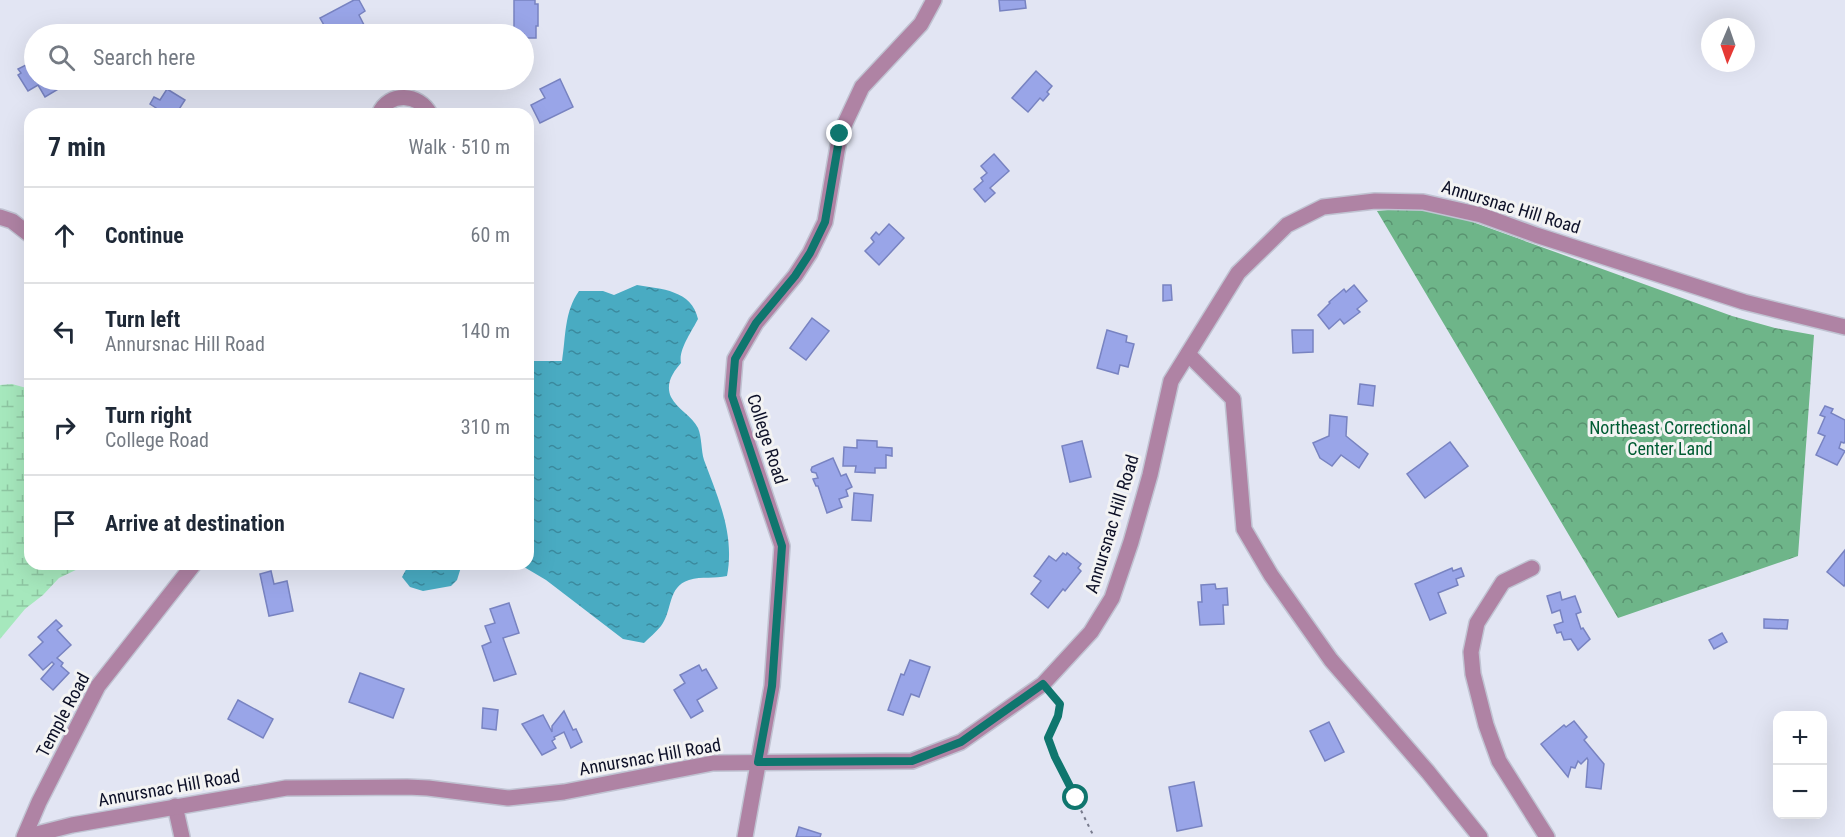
<!DOCTYPE html>
<meta charset="utf-8">
<style>
:root{--surface:#fff;--page:#f6f6f7;--text:#1f2937;--muted:#747a83;--line:#e0e1e3}
body{margin:0;font-family:"Roboto Condensed",sans-serif;background:var(--page);color:var(--text)}
.controls{position:absolute;right:18px;bottom:18px;display:grid;overflow:hidden;border-radius:12px;box-shadow:0 6px 24px #0002}
.controls button{width:54px;height:54px;display:grid;place-items:center;padding:0;border:0;border-bottom:2px solid var(--line);background:var(--surface);color:var(--text);font:30px sans-serif}
.compass{position:absolute;left:1701px;top:18px;width:54px;height:54px;border-radius:50%;background:var(--surface);box-shadow:0 6px 24px #0002;rotate:182deg}
.stop{position:absolute;width:18px;height:18px;margin:-14px;border:4px solid #0f766e;border-radius:50%;background:#fff}
.stop.end{background:#0f766e;border-color:#fff;box-shadow:0 2px 6px #0008}
.list{margin:0;padding:0;list-style:none}
h2{display:flex;justify-content:space-between;align-items:center;height:78px;margin:0;padding:0 24px;font-size:26px}
h2 small{font-size:20px;font-weight:400;color:var(--muted)}
.list li{display:grid;grid-template-columns:39px 1fr auto;gap:18px;align-items:center;box-sizing:border-box;height:96px;padding:0 24px;border-top:2px solid var(--line)}
.list b{display:block;font-size:22px;white-space:nowrap}
.list p{margin:0;font-size:20px;white-space:nowrap;color:var(--muted)}
.list em{font-size:20px;font-style:normal;color:var(--muted)}
.icon{flex:none;width:33px;height:33px;fill:none;stroke:currentColor;stroke-width:2;stroke-linecap:round;stroke-linejoin:round}
.map{position:relative;flex:none;width:1845px;height:837px;overflow:hidden}
.search{position:absolute;background:var(--surface);box-shadow:0 6px 24px #0002;left:24px;top:24px;width:510px;height:66px;display:flex;align-items:center;gap:15px;box-sizing:border-box;padding:0 21px;border-radius:33px;color:var(--muted);font-size:22px}
.panel{position:absolute;background:var(--surface);box-shadow:0 6px 24px #0002;left:24px;top:108px;width:510px;height:462px;border-radius:18px}
.map>svg:first-child{display:block}
</style>
<div class="map">
<svg width="1845" height="837" viewBox="0 0 1845 837">
<defs>
<pattern id="forest-crowns" width="20" height="18" patternUnits="userSpaceOnUse" patternTransform="scale(1.5)"><rect width="20" height="18" fill="#6eb589"/><path d="M2 6a3 3 0 1 1 6 0M12 15a3 3 0 1 1 6 0" fill="none" stroke="#599270"/></pattern>
<pattern id="wetland-marsh" width="20" height="14" patternUnits="userSpaceOnUse" patternTransform="scale(1.5)"><rect width="20" height="14" fill="#a6e8bd"/><path d="M1 5h8M5 5V1M11 12h8M15 12V8" fill="none" stroke="#8ec6a2"/></pattern>
<pattern id="water-ripples" width="26" height="14" patternUnits="userSpaceOnUse" patternTransform="scale(1.5)"><rect width="26" height="14" fill="#49abc2"/><path d="M2 4q2-2 4 0t4 0M15 11q2-2 4 0t4 0" fill="none" stroke="#3b8a9e"/></pattern>
</defs>
<rect width="100%" height="100%" fill="#e2e5f3"/>
<path fill="url(#forest-crowns)" d="M1399 209H1418L1456 216 1732 316 1775 328 1814 335 1798 556 1618 618 1377 211Z"/>
<path fill="url(#wetland-marsh)" d="M12 384 30 389V564H84L82 567 59 578 43 595 25 609 0 639V385Z"/>
<g fill="url(#water-ripples)">
<path d="M637 285C661 289 692 290 698 319 692 331 678 350 681 363 673 372 665 384 671 397 677 409 692 416 698 428 702 438 701 450 704 460 718 498 735 534 727 576 715 579 702 576 689 580 667 587 673 610 661 626 656 632 649 638 644 643L623 639 546 580 519 564H528V361H562C566 337 564 312 579 291H603L614 295Z"/>
<path d="M409 564H462L457 580 451 586 423 591 410 587 402 577Z"/>
</g>
<g fill="#99a5e8" stroke="#7883c1" stroke-width="1.5">
<path d="M354 0H359L365 11 359 15 364 25 355 30 357 34H329L320 18Z"/>
<path d="M514 0H535V4H538V26H536V38H524V34H514Z"/>
<path d="M999 0H1025L1026 8 1000 11Z"/>
<path d="M26 65 28 69 34 66V80H63L64 81 58 85 60 88 45 97 38 85 28 91 18 75 21 73 18 69Z"/>
<path d="M1036 71 1052 86 1047 92 1049 94 1043 101 1040 98 1028 112 1012 98Z"/>
<path d="M560 79 573 107 540 123 531 105 545 98 540 89Z"/>
<path d="M167 89 185 100 176 114H153L156 108 150 104 154 97 160 100Z"/>
<path d="M994 154 1009 171 990 188 995 193 985 202 974 189 983 181 981 178 987 173 981 166Z"/>
<path d="M889 224 904 238 879 265 865 251 874 242 871 238 876 232 879 235Z"/>
<path d="M1163 285H1171L1172 300 1163 301Z"/>
<path d="M1354 285 1367 301 1357 309 1360 312 1344 324 1340 319 1329 329 1318 315 1330 303 1329 302 1344 289 1346 292Z"/>
<path d="M812 318 829 331 806 360 790 348Z"/>
<path d="M1107 330 1127 336 1126 342 1134 344 1128 367 1120 365 1118 374 1097 368Z"/>
<path d="M1292 330H1313V352L1293 353Z"/>
<path d="M1360 384 1375 386 1373 406 1358 404Z"/>
<path d="M1825 406 1833 409 1831 413 1845 420V441L1844 443 1841 442 1839 448 1845 451 1837 465 1816 455 1825 436 1818 433 1825 417 1820 415Z"/>
<path d="M1330 415 1347 417 1346 436 1368 454 1359 468 1341 455 1332 466 1320 458 1313 443 1329 436Z"/>
<path d="M857 440 877 441V447L892 448V456L886 455V468H875V473L855 472 856 466H843L844 447 857 448Z"/>
<path d="M1082 441 1091 477 1070 482 1062 446Z"/>
<path d="M1450 442 1468 466 1425 498 1407 474Z"/>
<path d="M833 458 841 476 846 474 852 487 846 490 848 496 839 499 842 507 827 513 818 486H816L813 479 818 478 816 473 812 472 811 470 812 467Z"/>
<path d="M854 493 873 495 871 521 852 520Z"/>
<path d="M1845 550V584L1844 586 1827 572Z"/>
<path d="M1063 553 1066 555 1067 553 1081 564 1078 568 1081 571 1065 591 1063 589 1048 608 1031 594 1041 581 1034 576 1049 556 1056 561Z"/>
<path d="M1452 568 1453 571 1461 568 1464 576 1456 579 1458 585 1438 593 1446 613 1430 620 1415 584Z"/>
<path d="M271 571 274 584 287 581 293 611 269 616 260 574Z"/>
<path d="M1215 584 1216 589 1227 588 1228 605H1223L1224 624 1200 625 1198 602H1202L1201 585Z"/>
<path d="M1560 592 1562 600 1575 596 1581 612 1576 614 1581 629 1583 628 1590 639 1578 650 1571 639 1564 640 1561 632 1557 633 1554 625 1563 622 1560 610 1552 613 1547 596Z"/>
<path d="M509 603 519 633 503 638 516 674 494 681 482 646 491 642 485 626 495 623 490 609Z"/>
<path d="M1764 619 1788 620 1787 629 1764 628Z"/>
<path d="M56 620 62 626 57 630 71 645 57 658 63 663 61 666 69 673 53 690 41 679 54 664 52 662 43 670 29 655 43 642 38 637Z"/>
<path d="M1722 633 1727 642 1714 649 1709 640Z"/>
<path d="M910 660 930 667 919 697 911 694 903 715 888 710 901 674 904 675Z"/>
<path d="M699 665 702 671 706 669 717 688 697 700 703 711 691 718 674 690 685 683 680 675Z"/>
<path d="M360 673 404 689 393 718 349 702Z"/>
<path d="M238 700 273 719 263 738 228 719Z"/>
<path d="M483 708 498 710 496 730 482 728Z"/>
<path d="M564 711 573 730 576 729 582 742 571 748 564 732 554 737 555 739 552 741 556 748 542 755 522 724 543 715 552 732V726Z"/>
<path d="M1574 721 1587 737 1584 740 1604 764 1601 789 1586 787 1588 760 1587 758 1581 764 1578 761 1575 768 1571 767 1568 777 1541 744 1564 725 1566 727Z"/>
<path d="M1329 722 1344 752 1325 761 1310 731Z"/>
<path d="M1194 782 1202 826 1177 831 1169 787Z"/>
<path d="M799 827 821 834 820 837H796Z"/>
</g>
<g fill="none" stroke-linecap="round" stroke-linejoin="round">
<defs>
<g id="minor">
<path d="M379 114C389 91 419 93 430 114"/>
<path d="M0 217 12 221 30 235"/>
<path d="M1188 354 1233 399 1244 529 1271 575 1331 660 1428 772 1480 837"/>
<path d="M1532 568 1503 582 1477 623 1471 652 1473 674 1486 725 1499 761 1547 837"/>
<path d="M175 806 182 837"/>
<path d="M24 837 39 802 98 686 194 564"/>
<path d="M25 837 72 825 286 788 407 787 428 788 508 798 564 792 713 763 912 761 961 742 1043 684 1091 632 1112 598 1131 542 1150 475 1171 381 1238 273 1287 225 1323 207 1375 201 1423 202 1481 215 1536 235 1744 302 1845 327"/>
<path d="M745 837 772 686 782 546 732 396 735 359 756 323 795 276 810 253 825 222 840 134 862 87 921 24 934 0"/>
</g>
</defs>
<use href="#minor" stroke="#c0c3d2" stroke-width="18"/>
<path stroke="#787b8d" stroke-width="2" stroke-dasharray="3 4.5" stroke-linecap="butt" d="M1053 695 1060 704 1058 716 1048 738 1055 757 1094 837"/>
<use href="#minor" stroke="#af83a4" stroke-width="15"/>
</g>
<g fill="none" stroke-linecap="round" stroke-linejoin="round">
<path stroke="#0f766e" stroke-width="8" d="M840 134 825 222 810 253 795 276 756 323 735 359 732 396 782 546 772 686 758 762 912 761 961 742 1043 684 1060 704 1058 716 1048 738 1055 757 1076 798"/>
</g>
<g text-anchor="middle" stroke-width="6" stroke-linejoin="round" paint-order="stroke">
<g font-size="18" fill="#0d1027" stroke="#f3f3f3">
<text transform="translate(1511 207) rotate(17)" y="6">Annursnac Hill Road</text>
<text transform="translate(767 439) rotate(72)" y="6">College Road</text>
<text transform="translate(1112 524) rotate(-73)" y="6">Annursnac Hill Road</text>
<text transform="translate(63 715) rotate(-62)" y="6">Temple Road</text>
<text transform="translate(650 757) rotate(-10)" y="6">Annursnac Hill Road</text>
<text transform="translate(169 788) rotate(-10)" y="6">Annursnac Hill Road</text>
</g>
<g font-size="18" fill="#005c33" stroke="#f3f3f3">
<text x="1670" y="434">Northeast Correctional<tspan x="1670" dy="21">Center Land</tspan></text>
</g>
</g>
</svg>
<div class="controls">
<button>+</button>
<button>−</button>
</div>
<svg class="compass" viewBox="-18 -18 36 36"><path d="M0-13l5 13h-10z" fill="#e53935"/><path d="M0 13l5-13h-10z" fill="#747a83"/></svg>
<div class="stop" style="left:1076px;top:798px"></div>
<div class="stop end" style="left:840px;top:134px"></div>
<div class="search"><svg class="icon" aria-label="search" viewBox="0 0 24 24"><circle cx="10" cy="10" r="6"/><path d="M15 15l6 6"/></svg>Search here</div>
<section class="panel">
<h2>7 min<small>Walk · 510 m</small></h2>
<ul class="list">
<li><svg class="icon" aria-label="ahead" viewBox="0 0 24 24"><path d="M12 20V5M6 11l6-6 6 6"/></svg><div><b>Continue</b></div><em>60 m</em></li>
<li><svg class="icon" aria-label="left" viewBox="0 0 24 24"><path d="M17 20v-9H6M10 6l-5 5 5 5"/></svg><div><b>Turn left</b><p>Annursnac Hill Road</p></div><em>140 m</em></li>
<li><svg class="icon" aria-label="right" viewBox="0 0 24 24"><path d="M7 20v-9h11M14 6l5 5-5 5"/></svg><div><b>Turn right</b><p>College Road</p></div><em>310 m</em></li>
<li><svg class="icon" aria-label="arrive" viewBox="0 0 24 24"><path d="M6 21V4h12l-3 4 3 4H6"/></svg><div><b>Arrive at destination</b></div></li>
</ul>
</section>
</div>
